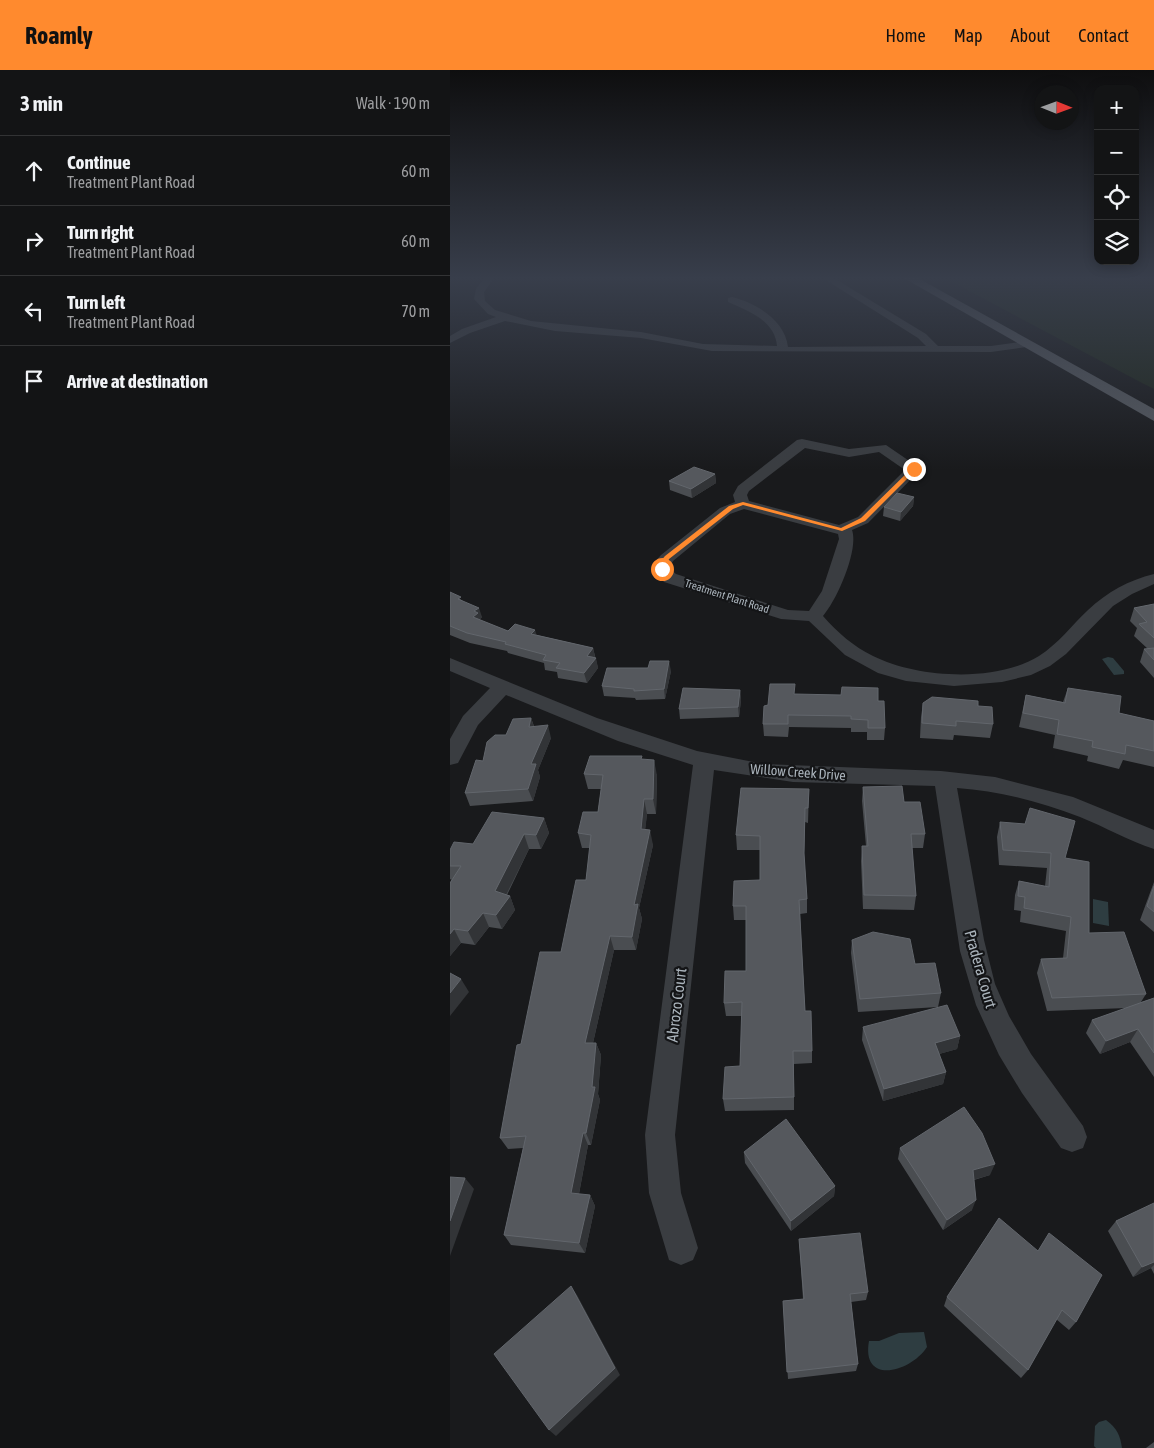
<!DOCTYPE html>
<meta charset="utf-8">
<style>
:root{--surface:#131415;--page:#1c1d1e;--text:#f1f3f6;--muted:#9d9ea0;--line:#323334;--accent:#ff8a2e}
body{margin:0;font-family:"Asap Condensed",sans-serif;background:var(--page);color:var(--text)}
.controls{position:absolute;right:15px;top:15px;display:grid;overflow:hidden;border-radius:10px;box-shadow:0 2px 12px #0003}
.controls button{width:45px;height:45px;display:grid;place-items:center;padding:0;border:0;border-bottom:1px solid var(--line);background:var(--surface);color:var(--text);font:25px sans-serif}
.compass{position:absolute;left:584px;top:15px;width:45px;height:45px;border-radius:50%;background:var(--surface);box-shadow:0 2px 12px #0003;rotate:91deg}
.stop{position:absolute;width:15px;height:15px;margin:-11px;border:4px solid #ff8a2e;border-radius:50%;background:#fff}
.stop.end{background:#ff8a2e;border-color:#fff;box-shadow:0 1px 5px #0008}
.list{margin:0;padding:0;list-style:none}
h2{display:flex;justify-content:space-between;align-items:center;height:65px;margin:0;padding:0 20px;font-size:21px}
h2 small{font-size:16px;font-weight:400;color:var(--muted)}
.list li{display:grid;grid-template-columns:32px 1fr auto;gap:15px;align-items:center;box-sizing:border-box;height:70px;padding:0 20px;border-top:1px solid var(--line)}
.list b{display:block;font-size:19px;white-space:nowrap}
.list p{margin:0;font-size:16px;white-space:nowrap;color:var(--muted)}
.list em{font-size:16px;font-style:normal;color:var(--muted)}
.icon{flex:none;width:28px;height:28px;fill:none;stroke:currentColor;stroke-width:2;stroke-linecap:round;stroke-linejoin:round}
.map{position:relative;flex:none;width:704px;height:1378px;overflow:hidden}
header{display:flex;align-items:center;gap:30px;box-sizing:border-box;height:70px;padding:0 25px;background:var(--accent);color:#111}
header strong{font-size:24px}
nav{display:flex;gap:28px;margin-inline-start:auto;font-size:18px}
main{display:flex}
aside{flex:1;background:var(--surface)}
.map>svg:first-child{display:block}
</style>
<header>
<strong>Roamly</strong>
<nav><a>Home</a><a>Map</a><a>About</a><a>Contact</a></nav>
</header>
<main>
<aside>
<h2>3 min<small>Walk · 190 m</small></h2>
<ul class="list">
<li><svg class="icon" aria-label="ahead" viewBox="0 0 24 24"><path d="M12 20V5M6 11l6-6 6 6"/></svg><div><b>Continue</b><p>Treatment Plant Road</p></div><em>60 m</em></li>
<li><svg class="icon" aria-label="right" viewBox="0 0 24 24"><path d="M7 20v-9h11M14 6l5 5-5 5"/></svg><div><b>Turn right</b><p>Treatment Plant Road</p></div><em>60 m</em></li>
<li><svg class="icon" aria-label="left" viewBox="0 0 24 24"><path d="M17 20v-9H6M10 6l-5 5 5 5"/></svg><div><b>Turn left</b><p>Treatment Plant Road</p></div><em>70 m</em></li>
<li><svg class="icon" aria-label="arrive" viewBox="0 0 24 24"><path d="M6 21V4h12l-3 4 3 4H6"/></svg><div><b>Arrive at destination</b></div></li>
</ul>
</aside>
<div class="map">
<svg width="704" height="1378" viewBox="0 0 704 1378">
<rect width="100%" height="100%" fill="#191a1c"/>
<path fill="#1f281e" d="M493 207H704V319L692 313Z"/>
<g fill="#2e3d41">
<path d="M658 587 663 588 674 601V604L664 605 652 589Z"/>
<path d="M643 829 658 832 659 856 643 853Z"/>
<path d="M474 1262 477 1277C460 1303 411 1315 419 1271H429L449 1263Z"/>
<path d="M656 1350C667 1358 670 1365 672 1378H646L644 1376 645 1356 649 1352Z"/>
</g>
<g fill="none" stroke-linecap="round" stroke-linejoin="round">
<g fill="#3a3d41" fill-rule="evenodd">
<path d="M35 207H45L34 222 35 231 45 240 81 251 191 262 253 274 327 276C325 251 299 241 278 232V228L282 227C306 233 335 250 338 277L476 276 468 268 371 207H382L476 264 488 276H541L576 271 581 274 576 277 541 282 262 281 191 268 105 261 55 251 20 263 0 273V266L12 259 46 247 38 244 24 229 26 219Z"/>
<path d="M352 369 399 379 436 375 471 399 418 453 402 460C409 480 387 530 373 546 387 562 404 577 423 586 467 608 546 613 589 586 608 574 622 555 638 540 657 522 679 510 704 504V514L682 524 663 536 616 584 600 596 581 605 552 612 504 616 456 611 428 603 395 585 359 551 331 549 214 512 203 499 204 493 211 485 270 438 285 432 283 425 288 416 347 370ZM355 378 399 387 429 382 455 400 408 447 389 455 299 431 297 425 299 421ZM294 439 388 464 389 469 372 521 359 541 338 540 226 504 219 498 223 491 280 444Z"/>
<path d="M0 588 147 648 247 681 314 694 491 701 545 707 623 727 704 760V779C679 771 655 757 630 747 591 732 550 721 507 718L534 870 545 914 559 946 581 984 633 1056 637 1067 633 1078 622 1082 611 1078 572 1023 549 985 526 935 510 881 485 716 343 712 264 700 225 1065 231 1123 248 1178 243 1190 231 1195 219 1190 199 1123 195 1065 243 695 168 671 56 625 28 655 8 693 0 695V669L13 646 40 618 0 601Z"/>
</g>
<path fill="#565a60" fill-rule="evenodd" d="M452 207H466L704 339V351Z"/>
</g>
<g fill="#4a4d51">
<path d="M265 404 266 413 242 428 220 420 219 411Z"/>
<path d="M464 427 463 436 450 451 433 446 434 437Z"/>
<path d="M0 522 13 531 32 547 30 549V550L58 561 87 565 143 578 148 598 137 613 108 608 107 602 95 600 94 593 58 583 57 581 20 573 0 565Z"/>
<path d="M704 534V608L690 592 694 579H698L684 566 687 558 680 551 684 538Z"/>
<path d="M221 601 215 629 186 630 185 628 154 626 152 616Z"/>
<path d="M618 618 669 643 704 651V697L673 690 669 699 637 691 638 686 603 678 605 665 569 657 576 625 613 632Z"/>
<path d="M290 620 291 630 289 647 230 649 229 639Z"/>
<path d="M345 624 428 631 435 658 434 670H417V662H401V658L339 657 338 667 314 666 313 654Z"/>
<path d="M473 633 528 636 543 654 540 668 504 665 503 670 470 668 471 647Z"/>
<path d="M81 648 84 656 101 668 88 700 90 707 83 731 20 736 15 723 56 665Z"/>
<path d="M193 689 207 705 206 744H197L195 759 203 775 189 838 192 849 186 880H164L143 973H146L151 985 148 1024 150 1030 141 1075H138L129 1124 140 1125 145 1136 135 1183 61 1175 54 1165 73 1078 58 1079 50 1068 71 974 111 882 136 810 140 778H132L128 763 148 742 151 719H138L134 704Z"/>
<path d="M413 717 454 732 475 764 473 778H462L466 826 464 840 413 839 411 791 412 776H416L412 731Z"/>
<path d="M359 719 358 753 355 752 354 786 357 829V843L350 844 355 941 362 981V993L344 994V1040L275 1041 273 1029 290 996 292 946H276L274 933 296 901V850H284L283 836 310 810V780H287L286 765Z"/>
<path d="M94 748 99 763 91 779H79L57 825 60 826 65 840 52 859 39 857 25 875 11 873 0 886V813L2 810 0 809V780L23 774Z"/>
<path d="M550 752 615 788 639 863 696 924 691 932 704 928V1007L680 972 650 984 636 963 642 950 677 938 597 941 587 903 591 889 613 888 616 861 570 852 571 841 564 840 565 825 569 811 595 816 597 798 549 795 547 767Z"/>
<path d="M704 812V862L690 850Z"/>
<path d="M402 870 465 894 491 923 488 937 408 942 401 883Z"/>
<path d="M413 957 510 966 507 979 489 984 496 1002 493 1014 433 1031 412 970Z"/>
<path d="M450 1078 540 1105 524 1110 522 1140 493 1160 448 1089Z"/>
<path d="M294 1082 385 1116 384 1126 341 1161 295 1093Z"/>
<path d="M704 1134V1204L701 1198 683 1207 658 1161 666 1151Z"/>
<path d="M549 1148 626 1252 619 1260 606 1249 578 1300 571 1308 494 1236 497 1227Z"/>
<path d="M349 1169 418 1222 416 1230 401 1232 408 1294 406 1301 338 1309 333 1231 353 1229Z"/>
<path d="M704 1372V1378H696Z"/>
</g>
<g fill="#323437">
<path d="M265 404 266 413 242 428 241 419Z"/>
<path d="M464 427 463 436 450 451 451 442Z"/>
<path d="M29 538 32 547 30 549 31 553 23 547 24 541Z"/>
<path d="M85 560 88 569 81 564Z"/>
<path d="M143 578 145 587 137 586Z"/>
<path d="M146 588 148 598 137 613 134 603Z"/>
<path d="M219 591 221 601 215 629 214 619Z"/>
<path d="M290 620 291 630 289 647 288 637Z"/>
<path d="M81 648 85 660 79 657Z"/>
<path d="M98 655 101 668 88 700 90 707 83 731 78 719 81 694Z"/>
<path d="M204 690 207 705 206 744 203 729Z"/>
<path d="M194 729 197 744 194 773 191 759Z"/>
<path d="M94 748 99 763 91 779 86 765Z"/>
<path d="M200 760 203 775 189 838 192 849 186 880 182 867 184 835Z"/>
<path d="M74 764 79 779 51 835 45 821Z"/>
<path d="M60 826 65 840 52 859 46 845Z"/>
<path d="M33 843 39 857 25 875 18 861Z"/>
<path d="M4 859 11 873 0 886V864Z"/>
<path d="M160 866 164 880 140 986 135 973Z"/>
<path d="M11 909 19 922 0 946V923Z"/>
<path d="M688 959 680 972 650 984 656 971Z"/>
<path d="M510 966 507 979 482 986 485 973Z"/>
<path d="M146 973 151 985 148 1024 150 1030 141 1075 136 1063 142 1017Z"/>
<path d="M496 1002 493 1014 433 1031 434 1019Z"/>
<path d="M133 1063 138 1075 127 1134 121 1123Z"/>
<path d="M545 1094 540 1105 519 1111 523 1100Z"/>
<path d="M15 1108 24 1119 0 1186V1151Z"/>
<path d="M385 1116 384 1126 341 1161V1151Z"/>
<path d="M140 1125 145 1136 135 1183 129 1173Z"/>
<path d="M526 1130 522 1140 493 1160 497 1150Z"/>
<path d="M704 1192V1195L701 1198 683 1207 692 1197Z"/>
<path d="M121 1216 127 1225 170 1305 106 1366 99 1360Z"/>
</g>
<g fill="#55585d" stroke="#62666c">
<path d="M244 397 265 404 241 419 219 411Z"/>
<path d="M447 423 464 427 451 442 434 437Z"/>
<path d="M0 522 11 527 8 529 29 538 24 541 28 543 23 547 58 561 65 554 85 560 81 564 143 578 137 586 146 588 134 603 106 598 110 593 93 590 96 585 55 574 56 572 17 563 0 556Z"/>
<path d="M704 534V568L689 554 697 552 684 538Z"/>
<path d="M704 578V590L694 579Z"/>
<path d="M200 591H219L214 619 184 621V619L152 616 157 598H198Z"/>
<path d="M320 614H345L344 624 391 625 392 617 428 618V631H434L435 658H418V650L401 649V646L338 645V654H313L314 636 318 635Z"/>
<path d="M233 618 290 620 288 637 229 639Z"/>
<path d="M618 618 671 626 669 643 704 651V681L676 675 675 684 642 677 643 671 607 664 609 650 573 643 576 625 615 633Z"/>
<path d="M482 627 528 631V636L542 637 543 654 506 651V656L472 653 473 633Z"/>
<path d="M81 648 79 657 98 655 81 694H86L78 719 15 723 26 690 33 691 37 672 45 665H56L63 649Z"/>
<path d="M140 686H192L191 689 204 690 203 729H194L191 759 200 760 184 835 188 834 182 867 160 866 135 973H146L142 1017H145L136 1063H133L121 1123 140 1125 129 1173 54 1165 76 1066 50 1068 67 975 71 974 90 882H111L126 810H136L141 765 128 763 133 742H148L153 705 134 704Z"/>
<path d="M452 716 454 732H470L475 764H461L466 826 414 825 412 776H418L413 717Z"/>
<path d="M291 718 359 719 358 738H355L354 783 357 829 349 830 355 941H361L362 981H343L344 1027 273 1029 275 997 290 996 292 932 274 933 275 901H296V836H283L284 811 310 810V766L286 765Z"/>
<path d="M580 738 625 751 615 788 639 792V863L674 862 696 924 602 928 591 889 617 888 621 847 574 838 575 827 568 826 569 811 599 817 601 783 553 780 550 752 575 754Z"/>
<path d="M42 742 94 748 86 765 74 764 45 821 60 826 46 845 33 843 18 861 4 859 0 864V813L11 796H0V780L4 772 23 774Z"/>
<path d="M704 816V842L697 836Z"/>
<path d="M423 862 460 869 465 894 485 893 491 923 410 929 402 870Z"/>
<path d="M0 903 11 909 0 923Z"/>
<path d="M704 928V983L688 959 656 971 642 950Z"/>
<path d="M497 935 510 966 485 973 496 1002 434 1019 413 957Z"/>
<path d="M514 1037 532 1063 545 1094 523 1100 526 1130 497 1150 450 1078Z"/>
<path d="M336 1049 385 1116 341 1151 294 1082Z"/>
<path d="M0 1107 15 1108 0 1151Z"/>
<path d="M704 1133V1192L692 1197 666 1151Z"/>
<path d="M549 1148 588 1181 599 1163 652 1205 626 1252 612 1240 578 1300 497 1227Z"/>
<path d="M410 1163 418 1222 400 1224 408 1294 337 1302 333 1231 354 1229 349 1169Z"/>
<path d="M121 1216 165 1298 99 1360 44 1284Z"/>
</g>
<linearGradient id="sky" x2="0" y2="1"><stop stop-color="#0e0e0f"/><stop offset="0.52" stop-color="#383e4b"/><stop offset="1" stop-color="#383e4b" stop-opacity="0"/></linearGradient>
<rect width="704" height="400" fill="url(#sky)"/>
<path fill="#ff8a2e" d="M462 398 467 399 415 451 392 461 293 435 283 439 219 489 214 501 208 499 209 493 215 486 279 436 293 432 391 458 411 448Z"/>
<g text-anchor="middle" stroke-width="4.5" stroke-linejoin="round" paint-order="stroke">
<g font-size="11" fill="#abb4bc" stroke="#141517">
<text transform="translate(277 526) rotate(18)" y="4">Treatment Plant Road</text>
</g>
<g font-size="14" fill="#abb4bc" stroke="#141517">
<text transform="translate(348 702) rotate(4)" y="5">Willow Creek Drive</text>
</g>
<g font-size="16" fill="#abb4bc" stroke="#141517">
<text transform="translate(531 899) rotate(74)" y="6">Pradera Court</text>
<text transform="translate(226 935) rotate(-83)" y="6">Abrozo Court</text>
</g>
</g>
</svg>
<div class="controls">
<button>+</button>
<button>−</button>
<button><svg class="icon" aria-label="locate" viewBox="0 0 24 24"><circle cx="12" cy="12" r="6"/><path d="M12 2v4M12 18v4M2 12h4M18 12h4"/></svg></button>
<button><svg class="icon" aria-label="layers" viewBox="0 0 24 24"><path d="M12 4l9 5-9 5-9-5zM3 14l9 5 9-5"/></svg></button>
</div>
<svg class="compass" viewBox="-18 -18 36 36"><path d="M0-13l5 13h-10z" fill="#e53935"/><path d="M0 13l5-13h-10z" fill="#9d9ea0"/></svg>
<div class="stop" style="left:212px;top:499px"></div>
<div class="stop end" style="left:464px;top:399px"></div>
</div>
</main>
